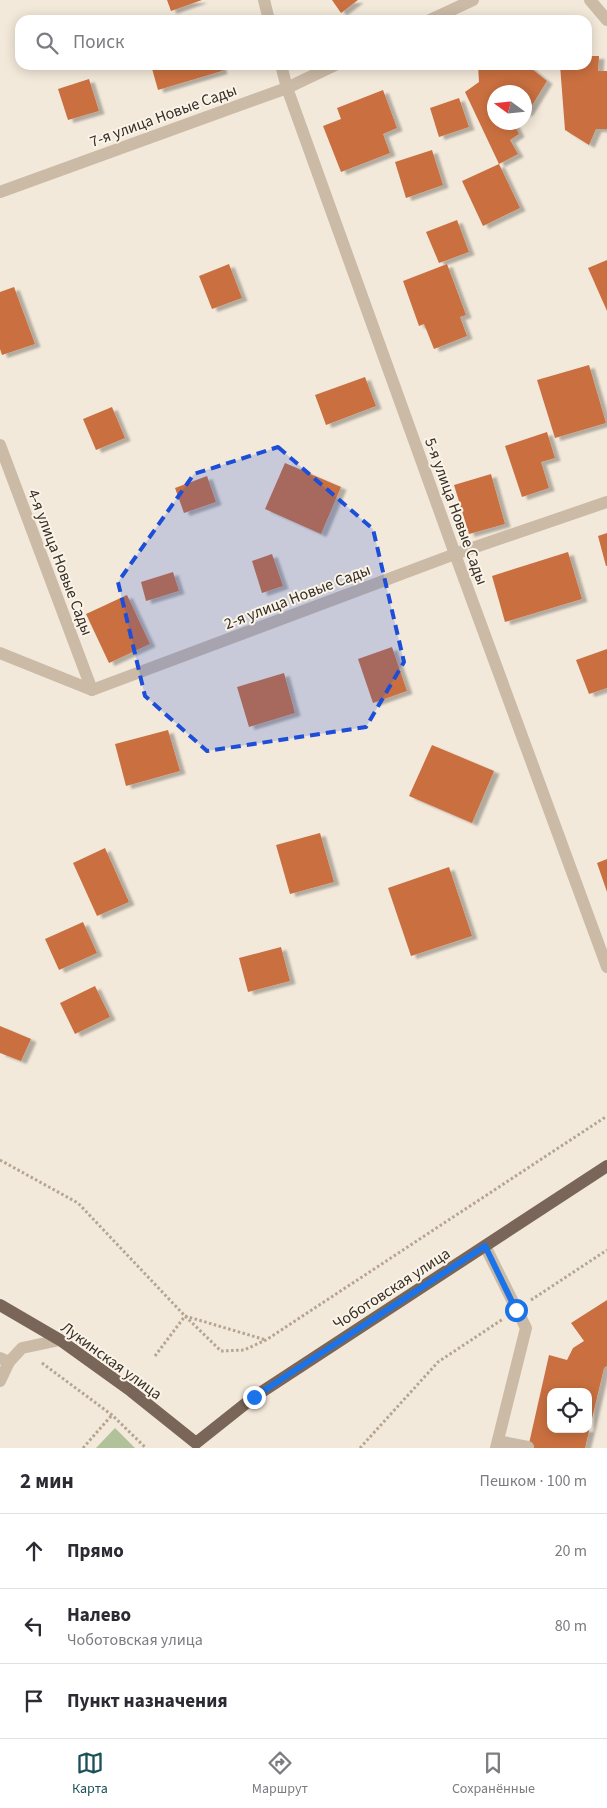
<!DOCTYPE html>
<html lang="ru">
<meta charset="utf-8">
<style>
:root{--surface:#fff;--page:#f7f7f7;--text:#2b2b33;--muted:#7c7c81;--line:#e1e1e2;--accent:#1b505a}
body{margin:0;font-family:"Source Sans 3",sans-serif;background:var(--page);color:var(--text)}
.controls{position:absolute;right:15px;bottom:15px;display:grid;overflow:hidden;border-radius:10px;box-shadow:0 2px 12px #0003}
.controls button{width:45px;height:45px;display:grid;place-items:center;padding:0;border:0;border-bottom:1px solid var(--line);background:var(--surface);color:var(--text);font:25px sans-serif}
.compass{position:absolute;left:487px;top:85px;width:45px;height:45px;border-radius:50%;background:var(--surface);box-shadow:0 2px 12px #0003;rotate:285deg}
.stop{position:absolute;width:15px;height:15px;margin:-11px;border:4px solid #1a73e8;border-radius:50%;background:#fff}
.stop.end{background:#1a73e8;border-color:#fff;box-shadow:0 1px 5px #0008}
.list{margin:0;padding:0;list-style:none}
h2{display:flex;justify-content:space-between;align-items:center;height:65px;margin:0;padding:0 20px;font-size:21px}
h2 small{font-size:16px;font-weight:400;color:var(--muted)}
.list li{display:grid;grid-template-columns:32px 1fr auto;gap:15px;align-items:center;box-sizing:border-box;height:75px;padding:0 20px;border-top:1px solid var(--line)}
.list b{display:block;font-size:19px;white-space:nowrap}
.list p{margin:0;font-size:16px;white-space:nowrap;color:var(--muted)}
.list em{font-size:16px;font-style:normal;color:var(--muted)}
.icon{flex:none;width:28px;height:28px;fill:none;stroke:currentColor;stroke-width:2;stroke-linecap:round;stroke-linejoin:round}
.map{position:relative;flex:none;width:607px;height:1448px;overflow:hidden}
.search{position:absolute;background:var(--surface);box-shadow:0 2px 12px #0003;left:15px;right:15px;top:15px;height:55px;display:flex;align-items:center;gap:12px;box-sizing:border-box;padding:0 18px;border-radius:15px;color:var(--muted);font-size:19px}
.sheet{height:290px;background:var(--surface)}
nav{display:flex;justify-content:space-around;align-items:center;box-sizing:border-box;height:70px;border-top:1px solid var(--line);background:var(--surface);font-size:14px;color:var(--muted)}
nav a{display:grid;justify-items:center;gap:2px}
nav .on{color:var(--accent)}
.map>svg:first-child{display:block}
</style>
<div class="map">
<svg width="607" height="1448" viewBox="0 0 607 1448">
<defs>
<filter id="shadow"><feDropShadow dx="5.5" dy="3" stdDeviation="1" flood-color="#0004"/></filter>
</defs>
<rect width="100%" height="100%" fill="#f3e9da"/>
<path fill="#b1c29a" d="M115 1428 135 1448H96Z"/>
<g fill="#ca6f41" fill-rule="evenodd" filter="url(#shadow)">
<path d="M167 0H202L171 11Z"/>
<path d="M332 0H358L341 13Z"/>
<path d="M587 56H599L598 71H607V129H596L589 145 565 130 560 65H587Z"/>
<path d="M151 65H220L222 71 158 90Z"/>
<path d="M478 65H527L547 81 528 112 524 114V92H494V122H513L519 134 510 140 518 154 499 164 520 208 483 226 462 181 499 164 465 92 479 82Z"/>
<path d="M89 79 99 111 68 120 58 89Z"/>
<path d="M383 90 397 128 383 134 390 153 341 172 323 126 341 119 337 108Z"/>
<path d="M459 98 469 127 439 137 430 108Z"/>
<path d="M432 150 443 185 406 198 395 162Z"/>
<path d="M457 220 469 252 439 263 426 232Z"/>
<path d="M607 260V311L588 268Z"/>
<path d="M229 264 242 298 212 309 199 276Z"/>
<path d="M447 264 466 315 460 317 467 336 434 349 424 324 419 326 403 281Z"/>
<path d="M14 287 35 344 2 355 0 349V292Z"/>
<path d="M589 365 606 423 555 438 537 380Z"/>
<path d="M365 377 376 406 326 425 315 395Z"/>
<path d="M112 407 125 438 96 450 83 419Z"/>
<path d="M547 432 555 458 541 462 549 488 522 497 505 446Z"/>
<path d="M285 463 341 487 321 534 265 509Z"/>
<path d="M491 474 505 524 469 534 454 485Z"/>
<path d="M207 476 216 502 184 513 175 488Z"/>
<path d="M607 533V566H606L598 536Z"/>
<path d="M568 552 582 599 505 622 492 576Z"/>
<path d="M272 554 283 586 262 593 252 561Z"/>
<path d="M173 572 179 591 146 601 141 582Z"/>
<path d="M127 595 150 644 109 663 86 614Z"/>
<path d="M392 647 407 691 373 703 358 659Z"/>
<path d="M607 649V688L589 694 576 660Z"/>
<path d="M284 673 295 713 249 727 237 687Z"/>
<path d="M168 730 180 771 126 786 115 744Z"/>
<path d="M432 745 494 771 472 823 409 796Z"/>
<path d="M320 833 334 882 290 894 276 845Z"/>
<path d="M105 848 129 902 97 916 73 863Z"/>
<path d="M607 859V892L597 863Z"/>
<path d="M449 867 472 936 411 956 388 888Z"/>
<path d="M83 922 97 953 59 970 45 939Z"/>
<path d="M281 947 290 981 248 992 239 958Z"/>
<path d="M95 986 110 1017 75 1034 60 1003Z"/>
<path d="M0 1026 31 1039 21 1061 0 1053Z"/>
<path d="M607 1300V1366L604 1368 585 1448H528L549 1355 567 1360 573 1348 584 1341 571 1323ZM551 1392H588V1429H551Z"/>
</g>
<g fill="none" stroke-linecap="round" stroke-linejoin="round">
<g stroke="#b7a490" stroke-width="3" stroke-dasharray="2.5 2.5" stroke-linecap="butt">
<path d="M0 1160 78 1203 185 1316 221 1351 244 1350 266 1340 607 1116"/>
<path d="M531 1300 607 1250"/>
<path d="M155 1356 185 1316 266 1340"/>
<path d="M42 1363 112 1415 146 1448"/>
<path d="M83 1448 112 1415"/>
<path d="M360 1448 438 1362 503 1319"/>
</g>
<g stroke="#cbbaa6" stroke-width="12">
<path d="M264 0 269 20"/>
<path d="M590 0 607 20"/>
<path d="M430 20 473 0"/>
<path d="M281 65 287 88 455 554 607 967"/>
<path d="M0 192 287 88 335 65"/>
<path d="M0 445 92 690"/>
<path d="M0 653 92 690 455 554 607 502"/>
<path d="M485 1246 526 1328 496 1448"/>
<path d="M0 1358 9 1362 22 1348 60 1340"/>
<path d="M0 1381 9 1362"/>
<path d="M498 1441 528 1447"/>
</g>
<path stroke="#796658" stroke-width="12" d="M0 1305 60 1340 131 1391 196 1443 254 1397 607 1166"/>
</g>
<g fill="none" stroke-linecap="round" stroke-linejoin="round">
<path stroke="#1a73e8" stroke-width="6" d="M254 1397 485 1246 516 1310"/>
</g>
<path fill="#1d4ed8" fill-opacity="0.2" stroke="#1d4ed8" stroke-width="4" stroke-dasharray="10 6" stroke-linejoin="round" d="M278 447 373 529 404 662 366 727 207 751 145 696 118 582 194 474Z"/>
<g text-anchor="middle" stroke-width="4" stroke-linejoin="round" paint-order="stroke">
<g font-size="16" fill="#372e27" stroke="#faf3e7">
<text transform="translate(163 115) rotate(-20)" y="6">7-я улица Новые Сады</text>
<text transform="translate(457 511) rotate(70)" y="6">5-я улица Новые Сады</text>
<text transform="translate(61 562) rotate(69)" y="6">4-я улица Новые Сады</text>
<text transform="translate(297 596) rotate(-21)" y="6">2-я улица Новые Сады</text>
<text transform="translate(391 1288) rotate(-33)" y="6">Чоботовская улица</text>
<text transform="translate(112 1360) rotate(36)" y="6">Лукинская улица</text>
</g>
</g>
</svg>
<div class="controls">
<button><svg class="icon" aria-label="locate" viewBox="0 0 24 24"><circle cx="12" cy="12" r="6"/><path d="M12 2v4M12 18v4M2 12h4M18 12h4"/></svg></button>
</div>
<svg class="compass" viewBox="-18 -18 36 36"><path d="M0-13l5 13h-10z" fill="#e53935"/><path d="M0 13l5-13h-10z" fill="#7c7c81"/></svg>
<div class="stop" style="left:516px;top:1310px"></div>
<div class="stop end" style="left:254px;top:1397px"></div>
<div class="search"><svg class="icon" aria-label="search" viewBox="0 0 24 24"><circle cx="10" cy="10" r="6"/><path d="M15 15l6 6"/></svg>Поиск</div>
</div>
<section class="sheet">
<h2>2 мин<small>Пешком · 100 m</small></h2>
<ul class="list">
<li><svg class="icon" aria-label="ahead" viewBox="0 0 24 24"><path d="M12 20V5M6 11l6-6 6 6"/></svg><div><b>Прямо</b></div><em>20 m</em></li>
<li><svg class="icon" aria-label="left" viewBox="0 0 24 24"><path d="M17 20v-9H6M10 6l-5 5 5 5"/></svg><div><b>Налево</b><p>Чоботовская улица</p></div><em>80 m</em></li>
<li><svg class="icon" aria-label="arrive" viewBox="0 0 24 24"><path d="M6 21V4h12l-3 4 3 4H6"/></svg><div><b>Пункт назначения</b></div></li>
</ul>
</section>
<nav>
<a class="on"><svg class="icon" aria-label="map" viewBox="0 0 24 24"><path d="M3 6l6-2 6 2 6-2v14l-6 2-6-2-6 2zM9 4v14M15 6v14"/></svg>Карта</a>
<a><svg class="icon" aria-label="directions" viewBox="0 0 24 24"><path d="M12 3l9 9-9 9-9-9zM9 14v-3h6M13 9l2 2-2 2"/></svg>Маршрут</a>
<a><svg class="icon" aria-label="saved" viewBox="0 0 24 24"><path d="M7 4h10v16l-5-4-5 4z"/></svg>Сохранённые</a>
</nav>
